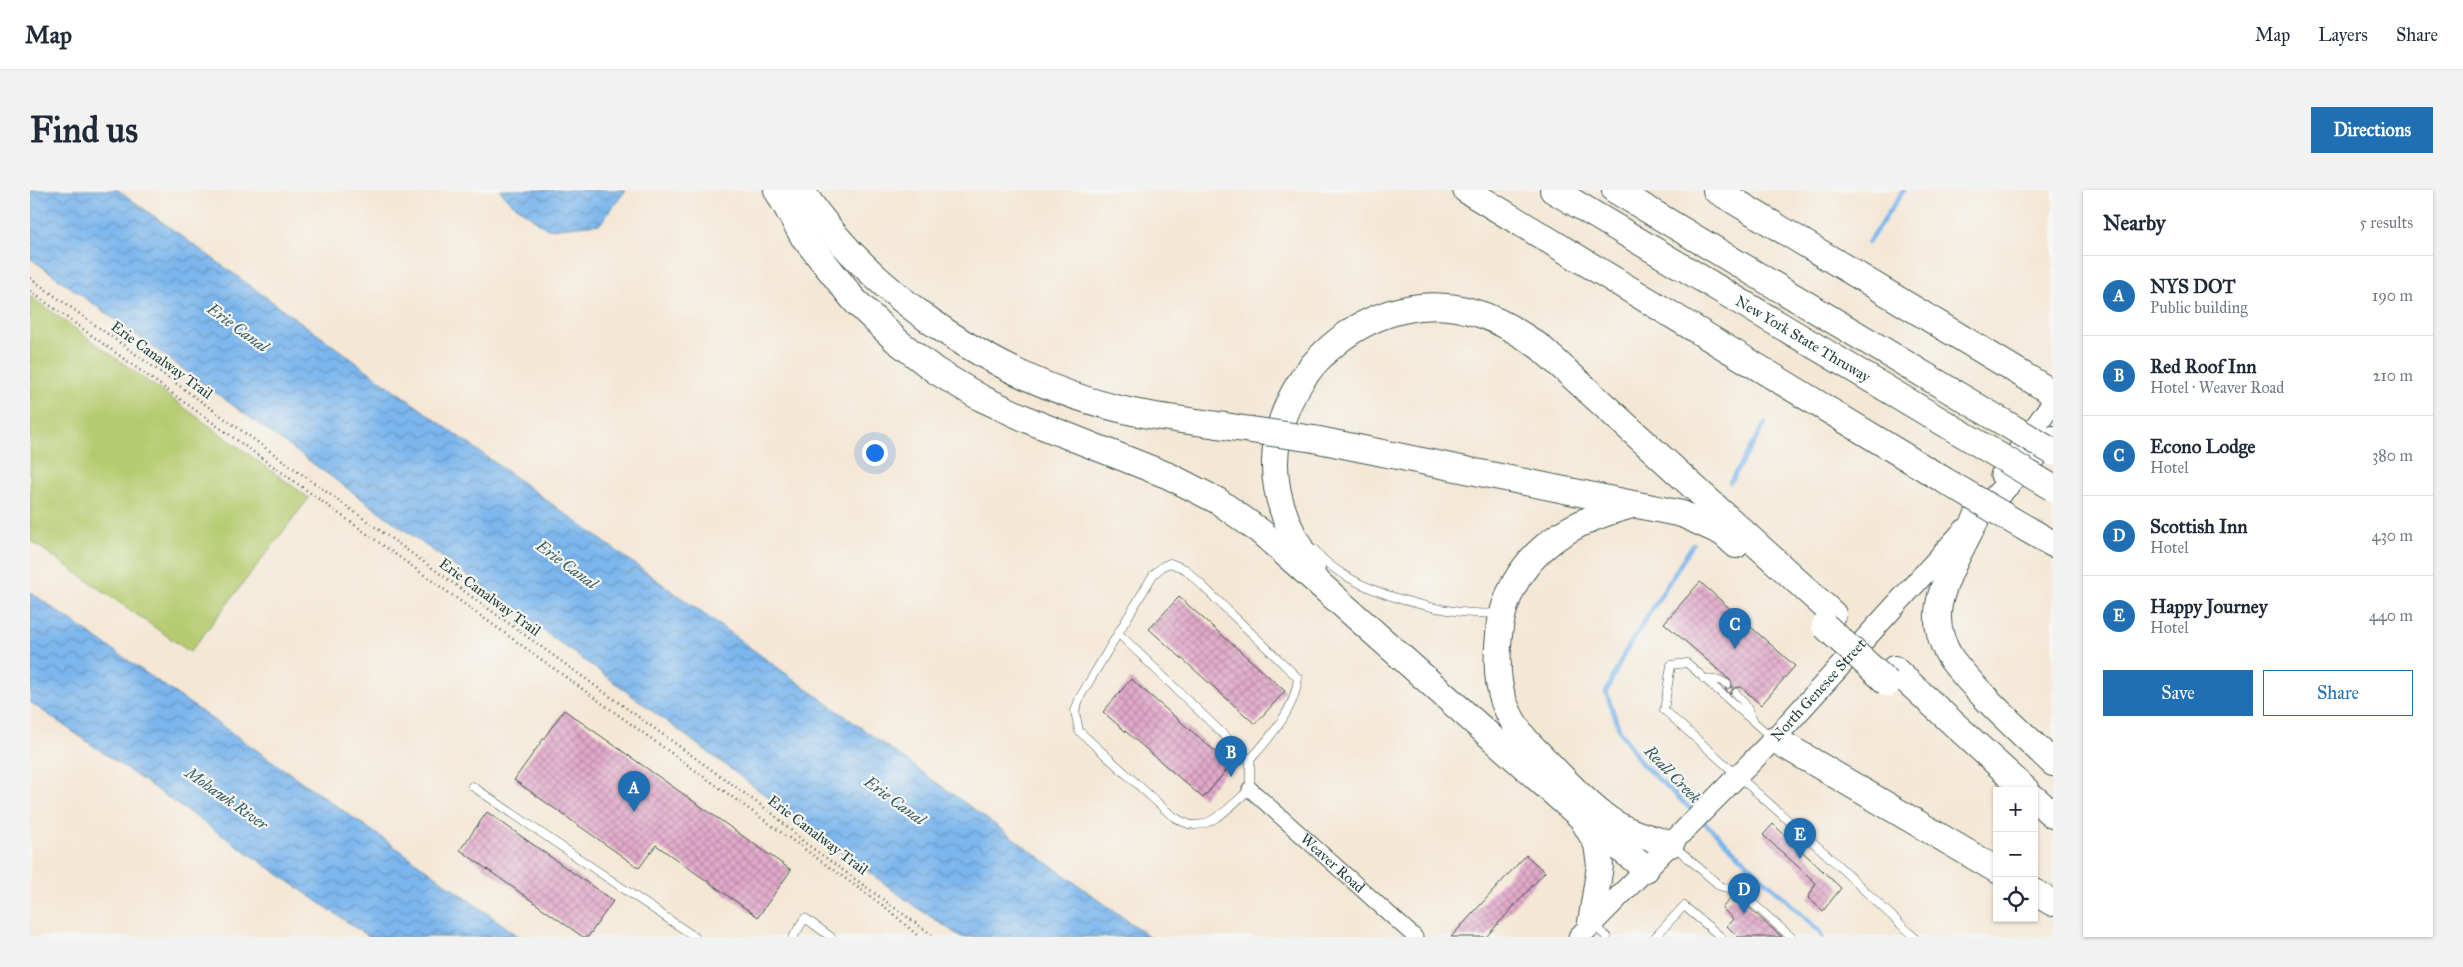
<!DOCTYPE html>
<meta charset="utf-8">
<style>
:root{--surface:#fff;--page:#f2f2f3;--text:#1f2937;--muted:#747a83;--line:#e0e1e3;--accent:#1f6fb2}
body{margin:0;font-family:"IM FELL Great Primer",serif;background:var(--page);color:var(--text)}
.controls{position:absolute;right:15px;bottom:15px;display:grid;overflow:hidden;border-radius:0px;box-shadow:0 1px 4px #0004}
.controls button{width:45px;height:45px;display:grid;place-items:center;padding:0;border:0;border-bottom:1px solid var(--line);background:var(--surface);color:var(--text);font:25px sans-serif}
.you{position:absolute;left:844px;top:262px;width:18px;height:18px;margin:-12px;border:4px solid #fff;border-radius:50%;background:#1a73e8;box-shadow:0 0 0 8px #1a73e833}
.badge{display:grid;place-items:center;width:32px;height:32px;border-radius:50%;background:var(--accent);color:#fff;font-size:16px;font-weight:700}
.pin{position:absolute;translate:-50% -41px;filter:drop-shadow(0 1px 2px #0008)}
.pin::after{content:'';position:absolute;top:26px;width:18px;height:15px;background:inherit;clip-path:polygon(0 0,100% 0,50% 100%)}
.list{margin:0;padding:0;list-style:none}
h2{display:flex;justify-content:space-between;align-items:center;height:65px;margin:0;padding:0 20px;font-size:21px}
h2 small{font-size:16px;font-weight:400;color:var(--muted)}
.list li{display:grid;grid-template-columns:32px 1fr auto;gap:15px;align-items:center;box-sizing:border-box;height:80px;padding:0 20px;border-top:1px solid var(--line)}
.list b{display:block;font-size:19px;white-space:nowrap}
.list p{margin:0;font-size:16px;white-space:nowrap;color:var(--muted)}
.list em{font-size:16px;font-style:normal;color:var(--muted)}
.actions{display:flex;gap:10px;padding:15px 20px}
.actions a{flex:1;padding:11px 0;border:1px solid var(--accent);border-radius:0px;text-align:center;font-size:18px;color:var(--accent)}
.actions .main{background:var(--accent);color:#fff}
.icon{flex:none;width:28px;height:28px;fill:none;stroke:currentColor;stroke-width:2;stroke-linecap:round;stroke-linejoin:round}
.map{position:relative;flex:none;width:2023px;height:747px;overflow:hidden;border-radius:0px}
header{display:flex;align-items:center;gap:30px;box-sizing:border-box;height:70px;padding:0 25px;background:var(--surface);border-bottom:1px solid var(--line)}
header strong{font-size:24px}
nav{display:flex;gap:28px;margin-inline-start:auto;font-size:18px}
.intro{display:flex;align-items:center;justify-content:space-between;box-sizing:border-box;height:120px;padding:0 30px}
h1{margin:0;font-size:35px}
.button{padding:12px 22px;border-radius:0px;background:var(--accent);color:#fff;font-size:18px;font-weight:700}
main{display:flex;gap:30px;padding:0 30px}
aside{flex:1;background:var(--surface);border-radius:0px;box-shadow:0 1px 4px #0004}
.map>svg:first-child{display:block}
</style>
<header>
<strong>Map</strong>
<nav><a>Map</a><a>Layers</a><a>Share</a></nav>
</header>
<div class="intro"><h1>Find us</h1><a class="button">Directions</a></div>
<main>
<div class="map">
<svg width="2023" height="747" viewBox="0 0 2023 747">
<defs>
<pattern id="water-waves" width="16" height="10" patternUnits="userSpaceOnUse" patternTransform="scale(1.25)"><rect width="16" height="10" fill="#7cb6ed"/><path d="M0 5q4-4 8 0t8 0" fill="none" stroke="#6595c1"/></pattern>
<pattern id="building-cross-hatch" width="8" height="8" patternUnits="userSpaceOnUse" patternTransform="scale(1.25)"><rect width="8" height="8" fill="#e2a9ca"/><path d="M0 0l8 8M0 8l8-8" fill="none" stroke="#b78ba5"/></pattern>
</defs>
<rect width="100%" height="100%" fill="#f6f6f2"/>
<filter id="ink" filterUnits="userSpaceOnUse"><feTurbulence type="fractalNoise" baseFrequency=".02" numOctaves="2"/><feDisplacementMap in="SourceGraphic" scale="10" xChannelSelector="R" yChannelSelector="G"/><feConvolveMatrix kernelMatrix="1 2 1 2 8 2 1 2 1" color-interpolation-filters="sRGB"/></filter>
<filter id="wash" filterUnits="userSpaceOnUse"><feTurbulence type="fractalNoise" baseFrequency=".0096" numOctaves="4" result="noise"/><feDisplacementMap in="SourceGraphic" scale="20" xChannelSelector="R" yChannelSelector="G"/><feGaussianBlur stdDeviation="1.12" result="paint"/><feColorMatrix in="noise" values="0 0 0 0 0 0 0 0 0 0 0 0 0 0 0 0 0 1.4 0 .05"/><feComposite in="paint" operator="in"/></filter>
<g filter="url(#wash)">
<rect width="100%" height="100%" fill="#f4e7d5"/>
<path fill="#b6cb6f" stroke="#6a8452" d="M0 106 279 308 160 462 0 350Z"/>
<g fill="url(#water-waves)" stroke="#4e7a90">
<path d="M0 0H88L1120 747H931L883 715 573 484 0 68Z"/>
<path d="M470 0H596L570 34 517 39 478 10Z"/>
<path d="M0 402 371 661 490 747H339L0 512Z"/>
</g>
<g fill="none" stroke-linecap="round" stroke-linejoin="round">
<g stroke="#7cb6ed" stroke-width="4.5">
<path d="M1838 53 1874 0"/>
<path d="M1700 292 1735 234"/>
<path d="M1663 354 1594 464 1576 502 1590 541 1611 573 1664 622"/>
<path d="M1673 631 1789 741 1792 747"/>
</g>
</g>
<g id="blocks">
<g fill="url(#building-cross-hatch)">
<path d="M1670 392 1765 476 1731 515 1711 497 1703 498 1700 504 1695 499 1702 497 1701 491 1634 433Z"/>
<path d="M1149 407 1255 501 1225 534 1119 439Z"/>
<path d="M1101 489 1201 575 1173 608 1073 522Z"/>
<path d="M534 520 761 680 728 727 626 655 609 678 484 590Z"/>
<path d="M457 622 583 711 558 747H553L430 660Z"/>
<path d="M1743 634 1811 698 1793 721 1778 708 1786 693 1733 645Z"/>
<path d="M1496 665 1515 682 1456 747H1421Z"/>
<path d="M1701 708 1709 709 1752 747H1708L1697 736 1703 729 1692 718Z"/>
</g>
</g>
</g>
<g filter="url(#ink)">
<use href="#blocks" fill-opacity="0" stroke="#3f564c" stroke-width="1"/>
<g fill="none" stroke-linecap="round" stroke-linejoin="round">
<defs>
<g id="service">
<path d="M1285 360C1316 402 1418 427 1467 423"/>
<path d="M1140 373 1155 379 1268 488C1265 520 1241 546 1220 570V599C1205 612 1185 635 1165 635 1155 635 1147 628 1140 624L1049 541 1045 521 1050 507 1123 385 1133 376Z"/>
<path d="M1088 443 1220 570"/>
<path d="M1674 489 1689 490 1697 494"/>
<path d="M1706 503 1715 514 1722 528"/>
<path d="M1741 547 1657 473 1641 475 1634 520 1795 663 1884 747"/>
<path d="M442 596 665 747"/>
<path d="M1645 657 1690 696 1710 702 1761 747"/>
<path d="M1564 736 1577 747"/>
<path d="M763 747 775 728 801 747"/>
<path d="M1625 747 1654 716 1691 747"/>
</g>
<g id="minor">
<path id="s1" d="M1220 599 1385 747"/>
</g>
<g id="secondary">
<path d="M1971 285 2023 212"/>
<path id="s2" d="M1549 747 1744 549 1934 340"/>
</g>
<path id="trunk" d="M1948 325 2023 248"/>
<g id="motorway">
<path d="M747 0 773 46 824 110 867 151 906 181 951 208 1005 233 1139 286 1188 311 1231 342 1551 627 1616 679"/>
<path d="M771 0C843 109 975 195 1103 222 1137 229 1173 232 1207 238"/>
<path d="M1436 0 1912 289"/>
<path id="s3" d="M1523 0 1946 252"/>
<path d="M1585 0 1963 226"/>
<path d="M1686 0 2023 203"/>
<path d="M1284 249 1652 324 1693 343 1706 355"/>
<path d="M1599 316C1526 335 1472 376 1468 456 1467 474 1467 494 1474 512 1478 522 1485 536 1492 545 1498 554 1508 562 1515 570 1535 590 1555 613 1578 629 1597 643 1620 648 1641 654"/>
<path d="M1948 325C1935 352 1909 395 1908 423 1907 439 1913 457 1922 470 1949 505 1991 542 2023 573"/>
<path d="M1997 339 2023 354"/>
<path d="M1282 377C1261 346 1244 310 1245 272 1247 175 1348 94 1443 122 1468 129 1489 142 1510 157L1803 424"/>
<path d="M1864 479 1997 601"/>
<path d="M1744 549 1967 680"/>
<path d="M2004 608 2023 625"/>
<path d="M1554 632 1567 654 1570 676 1561 733"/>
<path d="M2004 702 2023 713"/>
</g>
</defs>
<use href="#service" stroke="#3f564c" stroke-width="9"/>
<use href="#minor" stroke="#3f564c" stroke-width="17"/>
<use href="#secondary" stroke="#3f564c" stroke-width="23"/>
<use href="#trunk" stroke="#3f564c" stroke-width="26"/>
<use href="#motorway" stroke="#3f564c" stroke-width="28"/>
<g stroke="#3f564c" stroke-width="2.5" stroke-dasharray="1 4" stroke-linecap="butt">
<path d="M0 88 743 624 774 652 905 747"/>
<path d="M0 101 859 720 889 747"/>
</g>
<use href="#service" stroke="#fff" stroke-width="8"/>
<use href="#minor" stroke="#fff" stroke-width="15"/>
<use href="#secondary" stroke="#fff" stroke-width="21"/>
<use href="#trunk" stroke="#fff" stroke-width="24"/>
<use href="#motorway" stroke="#fff" stroke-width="26"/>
<defs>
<g id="motorway-bridge">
<path d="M1963 226 2023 262"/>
<path d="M1207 238 1284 249"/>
<path d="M1946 252 2023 298"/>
<path d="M1912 289 1997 339"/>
<path d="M1795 436 1858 493"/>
</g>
</defs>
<use href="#motorway-bridge" stroke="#3f564c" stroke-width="28" stroke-linecap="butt"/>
<use href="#motorway-bridge" stroke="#fff" stroke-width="26"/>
</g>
</g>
<g text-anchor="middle" stroke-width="4.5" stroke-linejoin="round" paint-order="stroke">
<g font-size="15" fill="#1f3d34" stroke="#f6f6f2">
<text dy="5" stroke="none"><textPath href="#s3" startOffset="291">New York State Thruway</textPath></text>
<text transform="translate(132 170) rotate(36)" y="5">Erie Canalway Trail</text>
<text transform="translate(460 407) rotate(36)" y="5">Erie Canalway Trail</text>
<text dy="5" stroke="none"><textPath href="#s2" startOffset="344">North Genesee Street</textPath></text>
<text transform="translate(788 645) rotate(37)" y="5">Erie Canalway Trail</text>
<text dy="5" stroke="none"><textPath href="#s1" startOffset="111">Weaver Road</textPath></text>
</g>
<g font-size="16" font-style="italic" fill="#365b62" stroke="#f6f6f2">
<text transform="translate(208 137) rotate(36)" y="6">Erie Canal</text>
<text transform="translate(537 374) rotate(36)" y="6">Erie Canal</text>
<text transform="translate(1643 584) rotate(46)" y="6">Reall Creek</text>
<text transform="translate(197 608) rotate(35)" y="6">Mohawk River</text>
<text transform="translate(865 610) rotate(36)" y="6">Erie Canal</text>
</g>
</g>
</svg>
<div class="controls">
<button>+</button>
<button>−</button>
<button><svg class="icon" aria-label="locate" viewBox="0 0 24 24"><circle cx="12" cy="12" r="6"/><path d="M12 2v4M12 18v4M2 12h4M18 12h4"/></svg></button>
</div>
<div class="you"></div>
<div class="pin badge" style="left:604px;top:622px">A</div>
<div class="pin badge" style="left:1201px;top:587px">B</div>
<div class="pin badge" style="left:1705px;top:459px">C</div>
<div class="pin badge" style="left:1714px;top:724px">D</div>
<div class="pin badge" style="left:1770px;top:669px">E</div>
</div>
<aside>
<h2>Nearby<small>5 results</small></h2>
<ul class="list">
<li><span class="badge">A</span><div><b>NYS DOT</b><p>Public building</p></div><em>190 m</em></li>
<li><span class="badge">B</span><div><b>Red Roof Inn</b><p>Hotel · Weaver Road</p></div><em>210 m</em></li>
<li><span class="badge">C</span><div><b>Econo Lodge</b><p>Hotel</p></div><em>380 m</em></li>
<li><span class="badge">D</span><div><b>Scottish Inn</b><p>Hotel</p></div><em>430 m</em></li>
<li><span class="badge">E</span><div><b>Happy Journey</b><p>Hotel</p></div><em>440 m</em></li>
</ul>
<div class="actions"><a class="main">Save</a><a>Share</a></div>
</aside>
</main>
